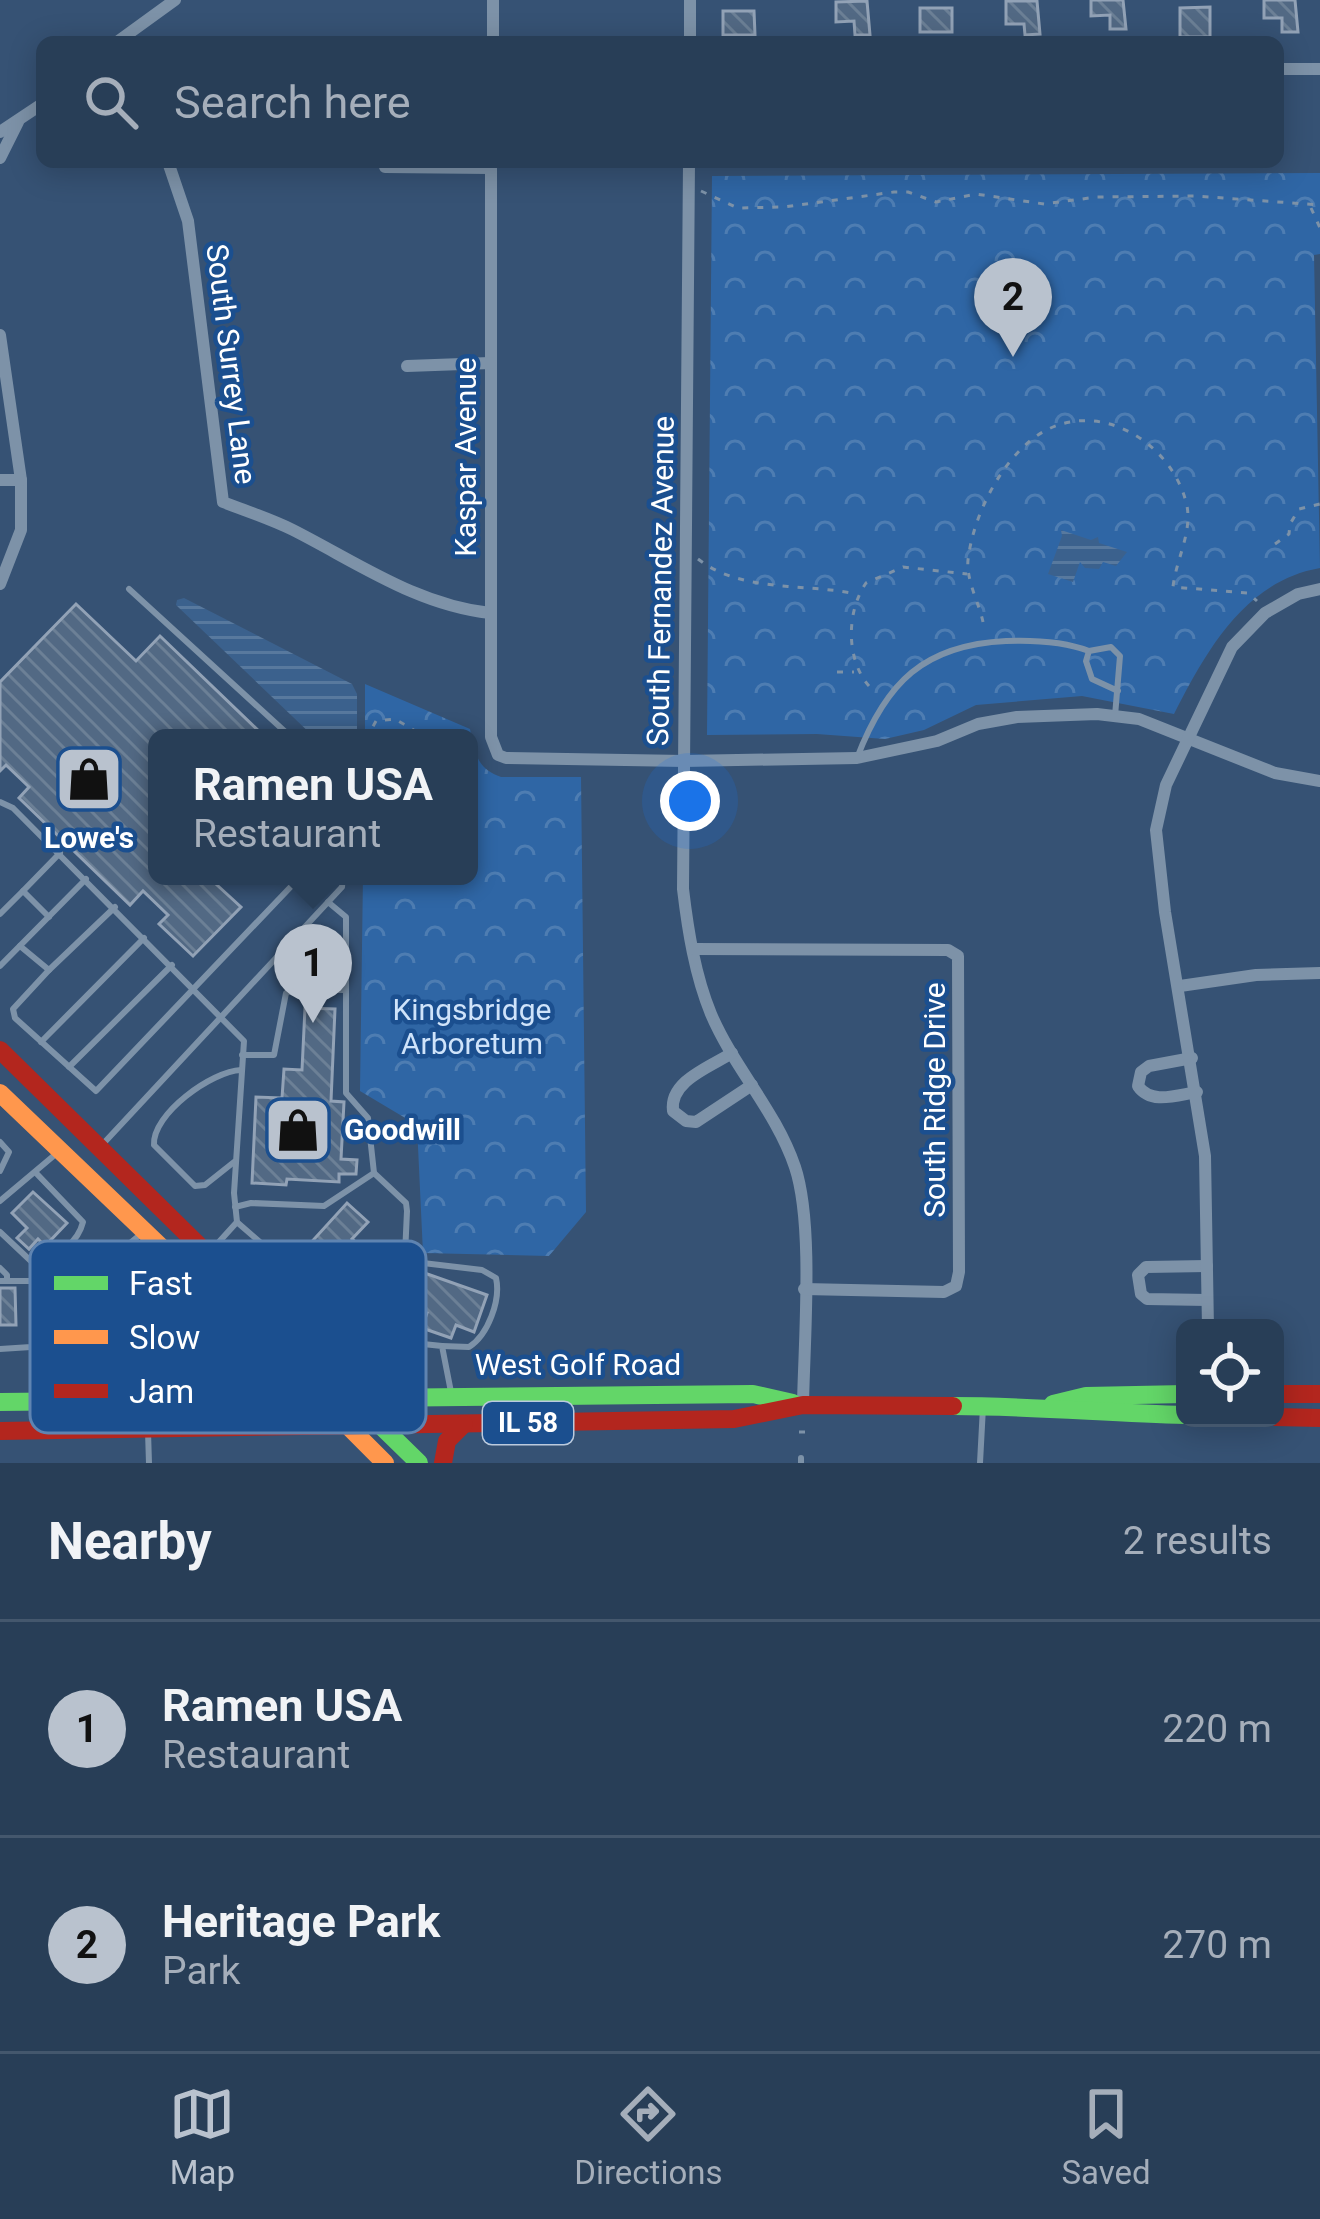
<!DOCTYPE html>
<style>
:root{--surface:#283e57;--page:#30455d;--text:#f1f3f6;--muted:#a5aeba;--line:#44576d;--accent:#b9c2ce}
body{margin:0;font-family:Roboto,sans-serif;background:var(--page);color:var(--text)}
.controls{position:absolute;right:36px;bottom:36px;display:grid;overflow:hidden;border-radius:18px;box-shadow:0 6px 30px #0003}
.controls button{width:108px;height:108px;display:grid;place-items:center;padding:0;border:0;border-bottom:3px solid var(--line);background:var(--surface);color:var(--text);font:60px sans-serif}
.you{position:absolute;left:690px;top:801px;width:42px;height:42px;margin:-30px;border:9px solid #fff;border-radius:50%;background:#1a73e8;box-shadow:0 0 0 18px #1a73e833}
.badge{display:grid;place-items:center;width:78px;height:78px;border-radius:50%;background:var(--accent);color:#111;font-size:39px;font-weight:700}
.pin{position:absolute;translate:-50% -99px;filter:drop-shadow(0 3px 6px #0008)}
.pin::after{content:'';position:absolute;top:63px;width:42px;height:36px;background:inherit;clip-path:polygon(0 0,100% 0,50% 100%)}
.popup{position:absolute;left:148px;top:729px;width:330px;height:156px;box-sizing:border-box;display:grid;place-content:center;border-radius:18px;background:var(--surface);filter:drop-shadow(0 3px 9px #0005);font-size:39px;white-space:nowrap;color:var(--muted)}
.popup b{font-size:45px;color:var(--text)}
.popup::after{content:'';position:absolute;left:50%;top:100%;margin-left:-24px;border:24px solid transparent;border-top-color:var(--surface)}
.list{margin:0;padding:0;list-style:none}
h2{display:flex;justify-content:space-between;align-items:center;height:156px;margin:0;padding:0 48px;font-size:51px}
h2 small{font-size:39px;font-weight:400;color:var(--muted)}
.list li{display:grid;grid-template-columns:78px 1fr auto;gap:36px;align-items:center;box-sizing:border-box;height:216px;padding:0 48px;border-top:3px solid var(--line)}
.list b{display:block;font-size:45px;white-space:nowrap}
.list p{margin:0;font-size:39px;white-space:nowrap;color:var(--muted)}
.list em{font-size:39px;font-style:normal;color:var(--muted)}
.icon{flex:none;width:66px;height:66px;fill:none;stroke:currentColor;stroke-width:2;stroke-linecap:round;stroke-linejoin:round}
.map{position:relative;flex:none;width:1320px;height:1463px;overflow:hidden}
.search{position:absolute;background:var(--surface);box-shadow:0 6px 30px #0003;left:36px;right:36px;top:36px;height:132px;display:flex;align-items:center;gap:30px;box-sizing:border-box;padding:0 42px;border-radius:18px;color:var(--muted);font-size:45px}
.sheet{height:588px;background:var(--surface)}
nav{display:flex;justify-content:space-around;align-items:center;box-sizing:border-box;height:168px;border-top:3px solid var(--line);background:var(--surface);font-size:33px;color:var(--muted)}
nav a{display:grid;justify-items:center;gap:6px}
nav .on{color:var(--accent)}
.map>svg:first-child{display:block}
</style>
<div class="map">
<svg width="1320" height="1463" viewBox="0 0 1320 1463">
<defs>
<pattern id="park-crowns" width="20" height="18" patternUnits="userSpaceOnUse" patternTransform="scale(3)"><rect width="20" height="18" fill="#2f66a5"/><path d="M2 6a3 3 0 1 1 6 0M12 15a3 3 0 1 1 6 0" fill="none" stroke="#4e7db2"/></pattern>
<pattern id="water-rules" width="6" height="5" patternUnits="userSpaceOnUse" patternTransform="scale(3)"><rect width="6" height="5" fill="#3b618d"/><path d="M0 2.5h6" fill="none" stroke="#58799e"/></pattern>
<pattern id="building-back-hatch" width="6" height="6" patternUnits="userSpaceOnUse" patternTransform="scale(3)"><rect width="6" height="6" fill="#526984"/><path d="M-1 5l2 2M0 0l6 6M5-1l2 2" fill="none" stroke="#6c8096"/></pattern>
</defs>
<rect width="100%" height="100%" fill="#365274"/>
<g fill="url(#park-crowns)">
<path d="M1320 173V254L1314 255 1320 568C1245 581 1206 651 1174 714L1082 696 976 705 924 730 885 739 817 734 707 735 712 176Z"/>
<path d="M365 684 470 729C475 753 476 768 501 777H581L586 1212 549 1256 423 1253 417 1125 360 1091 363 876H469V738H365Z"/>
</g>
<g fill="url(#water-rules)">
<path d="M1061 530 1091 540 1098 537 1099 543 1127 552 1116 566 1103 562 1099 569 1085 568 1080 562 1073 582 1048 574 1062 536Z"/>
<path d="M184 598 352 684 357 694V738H315L176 605 177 600Z"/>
</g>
<g fill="url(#building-back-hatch)" stroke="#92a2b6" stroke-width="3">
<path d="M1091 0H1123L1126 29H1110V15L1091 16Z"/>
<path d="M1264 0H1295L1298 32H1282V18H1264Z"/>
<path d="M867 1 870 35H855L854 21 836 22V2Z"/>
<path d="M1006 1H1037L1040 34 1025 35 1024 24H1006Z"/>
<path d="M1210 7V37H1180V8Z"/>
<rect x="920" y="8" width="32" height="24"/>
<path d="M723 11H754L755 35H723Z"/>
<path d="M76 604 136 661 160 636 266 738H157V876H226L217 885 241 907 193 956 159 924 168 915 143 891 130 905 19 798 29 787 6 765 0 771V682Z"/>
<path d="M305 1008 335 1009 331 1101 344 1102 341 1159 357 1160 356 1174H339V1182L287 1179 286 1185 252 1183 256 1097 282 1098 284 1069 302 1070Z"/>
<path d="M33 1192 67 1223 45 1246 38 1239 29 1249 17 1238 27 1228 12 1213Z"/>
<path d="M347 1203 368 1222 352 1239 365 1250 339 1284 306 1255 310 1251 306 1248Z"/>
<path d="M419 1271 487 1295 474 1332 456 1325 451 1338 422 1328 427 1313 406 1306Z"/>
<path d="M76 1274 102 1282 94 1304V1322L65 1321 66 1299Z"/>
<path d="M0 1288H15L16 1325H0Z"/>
<path d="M152 1304 202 1325 191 1354 173 1347 171 1354 136 1341Z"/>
</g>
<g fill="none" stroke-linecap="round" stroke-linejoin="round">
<g stroke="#7d92a8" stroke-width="3" stroke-dasharray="6 9" stroke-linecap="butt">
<path d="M701 191 738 208 784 207 894 192H908L936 202 976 194 1044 204 1097 197 1195 196 1320 205"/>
<path d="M1311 208 1320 228"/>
<path d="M1275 544 1289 534 1290 524 1299 509 1320 504"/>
<path d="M698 559C741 593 806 583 856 594"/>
<path d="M983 622C979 603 966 580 968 560 973 516 1001 460 1038 435 1097 396 1173 442 1187 506 1192 533 1176 560 1173 587L1248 593 1257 601"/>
<path d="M837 672H854"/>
<path d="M869 686C846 660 846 612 866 583L903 567 967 574"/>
<path d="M376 738 370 732 376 721 395 719 427 738"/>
<path d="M799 1432H805"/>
</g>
<g stroke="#7d92a8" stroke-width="6">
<path d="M129 589 292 738"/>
<path d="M1115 716 1120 656 1111 647 1089 651 1086 661 1092 679 1118 691"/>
<path d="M857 758C886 682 924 645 1006 641 1034 640 1063 641 1089 651"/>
<path d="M0 802 13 808 244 1041 234 1193 237 1222 208 1254"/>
<path d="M328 902 346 917V1093L368 1118 374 1173 406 1203 407 1211 404 1277 382 1338"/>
<path d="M0 914 23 891"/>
<path d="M49 917 23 891 60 853"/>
<path d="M20 946 49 970 115 907"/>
<path d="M0 966 86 879"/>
<path d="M49 970 13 1009 15 1018 96 1091 301 876"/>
<path d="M41 1042 144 938"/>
<path d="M242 1055H274L286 993 296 990H346"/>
<path d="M69 1067 172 965"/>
<path d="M0 1142 9 1152 0 1171"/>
<path d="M102 1145 342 887 343 876"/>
<path d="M234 1162 205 1185 195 1186 154 1145C152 1114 212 1071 241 1070"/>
<path d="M0 1201 57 1153"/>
<path d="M235 1207 251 1203 324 1206 374 1173"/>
<path d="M238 1223 360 1329 385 1340 442 1346 451 1392"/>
<path d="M0 1232 33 1263C55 1257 77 1246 83 1222L36 1173"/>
<path d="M406 1261 482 1270 496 1278C501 1300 488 1335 469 1347L442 1346"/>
<path d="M101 1267 141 1234"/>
<path d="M0 1268 7 1275V1281"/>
<path d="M0 1281H41V1337L31 1347 0 1349"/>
<path d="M85 1329V1359L120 1358C118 1318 126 1310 151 1280L126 1246"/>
<path d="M84 1370 112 1397"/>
<path d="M63 1396 84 1370 85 1359"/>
<path d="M148 1431 149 1463"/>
<path d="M801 1463V1458"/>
<path d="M980 1463 983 1407"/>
</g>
<g stroke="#7d92a8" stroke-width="12">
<path d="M690 0V42"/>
<path d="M117 42 175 0"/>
<path d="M493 42V0"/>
<path d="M1278 69H1320"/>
<path d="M0 132 42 104"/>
<path d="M0 158 18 122"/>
<path d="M168 162 188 221 223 502C246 511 271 519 293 530 358 563 417 605 490 613"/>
<path d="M491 162V737L498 755 506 758 684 761 857 758 937 741 978 724 1017 717 1097 714 1139 719 1275 773 1320 781"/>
<path d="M689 162 683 889C688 931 695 975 711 1014 734 1068 776 1111 795 1167 814 1224 804 1342 803 1405"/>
<path d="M385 167 491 168"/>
<path d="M0 335 21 480V530L0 584"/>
<path d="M407 366 490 363"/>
<path d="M0 480H21"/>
<path d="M693 949 948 950 958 956 959 1272 956 1286 944 1292 804 1289"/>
<path d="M1180 986 1256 975 1320 973"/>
<path d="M732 1053C710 1067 669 1081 673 1111L686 1121 696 1122 752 1085"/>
<path d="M1192 1058 1149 1066 1141 1072 1138 1086C1151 1105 1177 1095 1197 1092"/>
<path d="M1207 1266 1146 1267 1138 1275 1141 1294 1147 1299 1207 1300"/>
<path d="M1208 1328 1205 1156 1165 912 1156 830 1166 785 1232 647 1265 613 1298 594 1320 589"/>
</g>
<g stroke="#63d668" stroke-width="18">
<path d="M0 1402 753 1394 793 1403"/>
<path d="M1053 1404 1086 1396 1185 1394"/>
<path d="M953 1406C1031 1406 1107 1413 1185 1415"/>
<path d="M375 1420 419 1463"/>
</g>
<g stroke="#ff974d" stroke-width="18">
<path d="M0 1093 322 1401"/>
<path d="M342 1420 385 1463"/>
</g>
<g stroke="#b3261e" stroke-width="18">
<path d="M0 1050 356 1400"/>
<path d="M1275 1394H1320"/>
<path d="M1275 1417 1320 1418"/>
<path d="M0 1431 734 1419 803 1405 953 1406"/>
<path d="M443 1463 447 1441 464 1424"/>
</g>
</g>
<defs>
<symbol id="shop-square" viewBox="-11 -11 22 22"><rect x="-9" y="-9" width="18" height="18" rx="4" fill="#b9c2ce" stroke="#1b4f8f"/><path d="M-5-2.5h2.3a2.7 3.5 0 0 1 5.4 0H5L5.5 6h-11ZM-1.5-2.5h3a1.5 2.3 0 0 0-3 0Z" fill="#111"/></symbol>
</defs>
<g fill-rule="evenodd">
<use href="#shop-square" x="51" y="741" width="76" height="76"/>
<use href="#shop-square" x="260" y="1092" width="76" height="76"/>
</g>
<g text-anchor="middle" stroke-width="9" stroke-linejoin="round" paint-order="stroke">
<rect fill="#1b4f8f" stroke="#bbcadd" stroke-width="3" x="483" y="1402" width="90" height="42" rx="9"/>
<g font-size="27" font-weight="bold" fill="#fff">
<text x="528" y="1432">IL 58</text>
</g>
<g font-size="30" fill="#fff" stroke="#1b4f8f">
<text transform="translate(231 364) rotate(83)" y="10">South Surrey Lane</text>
<text transform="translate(466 457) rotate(-90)" y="10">Kaspar Avenue</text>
<text transform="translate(661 581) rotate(-89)" y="10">South Fernandez Avenue</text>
<text transform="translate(935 1100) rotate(-90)" y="10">South Ridge Drive</text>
<text x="578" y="1375">West Golf Road</text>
</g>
<g font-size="30" font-weight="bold" fill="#fff" stroke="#1b4f8f">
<text x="89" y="848">Lowe's</text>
<text x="344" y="1140" text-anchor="start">Goodwill</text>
</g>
<g font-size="30" fill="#cfe3fa" stroke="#1b4f8f">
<text x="472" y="1020">Kingsbridge<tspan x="472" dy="34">Arboretum</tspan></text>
</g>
</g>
<rect x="30" y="1241" width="396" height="192" rx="18" fill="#1b4f8f" stroke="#5f84b1" stroke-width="3"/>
<rect x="54" y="1276" width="54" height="14" fill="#63d668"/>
<rect x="54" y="1330" width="54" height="14" fill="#ff974d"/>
<rect x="54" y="1384" width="54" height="14" fill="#b3261e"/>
<g font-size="33" fill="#fff">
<text x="129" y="1295">Fast</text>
<text x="129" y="1349">Slow</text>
<text x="129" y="1403">Jam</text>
</g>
</svg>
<div class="controls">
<button><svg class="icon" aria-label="locate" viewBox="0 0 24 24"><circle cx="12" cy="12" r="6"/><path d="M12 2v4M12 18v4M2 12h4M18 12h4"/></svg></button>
</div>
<div class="you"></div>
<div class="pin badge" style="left:313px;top:1023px">1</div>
<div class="popup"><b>Ramen USA</b>Restaurant</div>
<div class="pin badge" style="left:1013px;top:357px">2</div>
<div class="search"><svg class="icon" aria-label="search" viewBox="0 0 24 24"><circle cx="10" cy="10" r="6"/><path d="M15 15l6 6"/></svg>Search here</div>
</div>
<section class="sheet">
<h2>Nearby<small>2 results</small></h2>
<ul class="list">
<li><span class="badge">1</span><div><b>Ramen USA</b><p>Restaurant</p></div><em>220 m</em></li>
<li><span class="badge">2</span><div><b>Heritage Park</b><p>Park</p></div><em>270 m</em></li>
</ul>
</section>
<nav>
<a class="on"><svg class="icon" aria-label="map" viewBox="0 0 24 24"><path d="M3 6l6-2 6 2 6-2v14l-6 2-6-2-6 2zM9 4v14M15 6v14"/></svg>Map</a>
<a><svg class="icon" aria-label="directions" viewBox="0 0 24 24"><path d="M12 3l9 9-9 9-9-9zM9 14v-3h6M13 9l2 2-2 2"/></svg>Directions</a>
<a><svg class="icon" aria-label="saved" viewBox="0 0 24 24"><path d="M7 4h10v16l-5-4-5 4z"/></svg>Saved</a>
</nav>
